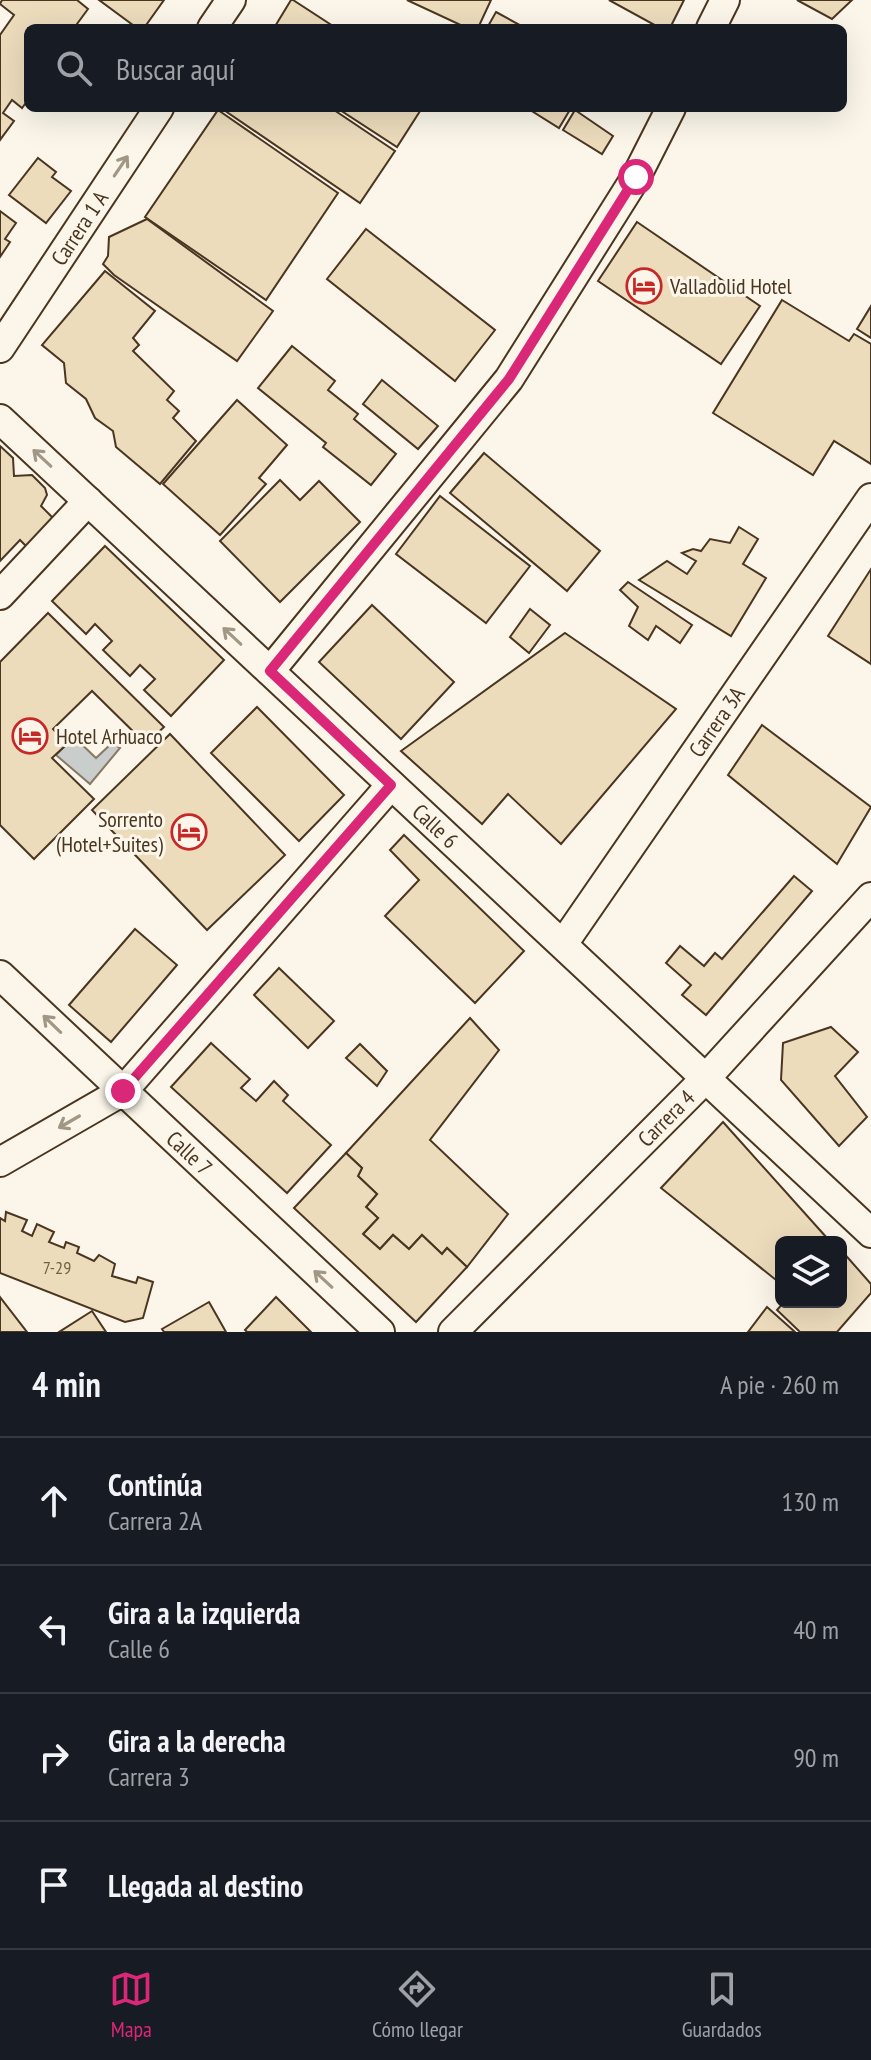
<!DOCTYPE html>
<html lang="es">
<meta charset="utf-8">
<style>
:root{--surface:#171b24;--page:#242831;--text:#f1f3f6;--muted:#9ea1a6;--line:#363941;--accent:#db2777}
body{margin:0;font-family:"PT Sans Narrow",sans-serif;background:var(--page);color:var(--text)}
.controls{position:absolute;right:24px;bottom:24px;display:grid;overflow:hidden;border-radius:12px;box-shadow:0 8px 32px #0002}
.controls button{width:72px;height:72px;display:grid;place-items:center;padding:0;border:0;border-bottom:2px solid var(--line);background:var(--surface);color:var(--text);font:40px sans-serif}
.stop{position:absolute;width:24px;height:24px;margin:-18px;border:6px solid #db2777;border-radius:50%;background:#fff}
.stop.end{background:#db2777;border-color:#fff;box-shadow:0 2px 8px #0008}
.list{margin:0;padding:0;list-style:none}
h2{display:flex;justify-content:space-between;align-items:center;height:104px;margin:0;padding:0 32px;font-size:34px}
h2 small{font-size:26px;font-weight:400;color:var(--muted)}
.list li{display:grid;grid-template-columns:52px 1fr auto;gap:24px;align-items:center;box-sizing:border-box;height:128px;padding:0 32px;border-top:2px solid var(--line)}
.list b{display:block;font-size:30px;white-space:nowrap}
.list p{margin:0;font-size:26px;white-space:nowrap;color:var(--muted)}
.list em{font-size:26px;font-style:normal;color:var(--muted)}
.icon{flex:none;width:44px;height:44px;fill:none;stroke:currentColor;stroke-width:2;stroke-linecap:round;stroke-linejoin:round}
.map{position:relative;flex:none;width:871px;height:1332px;overflow:hidden}
.search{position:absolute;background:var(--surface);box-shadow:0 8px 32px #0002;left:24px;right:24px;top:24px;height:88px;display:flex;align-items:center;gap:20px;box-sizing:border-box;padding:0 28px;border-radius:12px;color:var(--muted);font-size:30px}
.sheet{height:616px;background:var(--surface)}
nav{display:flex;justify-content:space-around;align-items:center;box-sizing:border-box;height:112px;border-top:2px solid var(--line);background:var(--surface);font-size:22px;color:var(--muted)}
nav a{display:grid;justify-items:center;gap:4px}
nav .on{color:var(--accent)}
.map>svg:first-child{display:block}
</style>
<div class="map">
<svg width="871" height="1332" viewBox="0 0 871 1332">
<rect width="100%" height="100%" fill="#fbf6e9"/>
<path fill="#c9cecd" stroke="#887966" stroke-width="2" d="M74 737 96 758 112 743 120 748 90 784 56 755Z"/>
<g fill="#ecdcbc" stroke="#4a3520" stroke-width="2">
<path d="M2 0H77L88 9 74 28H28V100L22 108 12 100 3 113 14 121 0 140V35L14 15 0 4Z"/>
<path d="M99 0H164L144 28H137Z"/>
<path d="M291 0H293L336 28H274Z"/>
<path d="M407 0H491L478 28H467Z"/>
<path d="M609 0H684L670 28H660Z"/>
<path d="M797 0H852L832 19Z"/>
<path d="M496 12 525 28H487Z"/>
<path d="M221 108H331L395 151 360 203Z"/>
<path d="M337 108H422L397 147Z"/>
<path d="M527 108H571L559 128Z"/>
<path d="M218 110 338 193 266 300 145 217Z"/>
<path d="M575 110 613 136 602 154 563 130Z"/>
<path d="M38 158 56 172 52 177 71 191 46 223 9 195Z"/>
<path d="M0 211 16 223 5 239 10 242 0 257Z"/>
<path d="M147 219 273 311 237 361 114 275 103 264 108 256 109 237Z"/>
<path d="M637 222 760 306 721 364 598 281Z"/>
<path d="M366 229 495 330 455 381 327 279Z"/>
<path d="M105 271 155 311 133 338 139 345 133 351 174 391 167 400 179 411 173 418 196 441 160 484 116 447 113 431 95 418 86 399 66 383 64 363 42 345Z"/>
<path d="M782 300 849 341 854 334 871 344V464L834 441 813 475 713 413Z"/>
<path d="M871 306V338L857 329Z"/>
<path d="M292 346 335 381 328 390 358 414 354 419 396 454 371 485 323 447 326 443 258 388Z"/>
<path d="M382 380 438 426 418 449 363 404Z"/>
<path d="M237 400 287 445 259 478 266 484 220 535 163 484Z"/>
<path d="M0 446 13 458 14 476 32 475 45 488 47 495 41 506 56 521 29 549 20 540 0 561Z"/>
<path d="M484 453 600 551 567 591 450 493Z"/>
<path d="M280 480 300 500 319 481 360 522 280 602 220 541Z"/>
<path d="M440 496 530 566 486 623 396 554Z"/>
<path d="M739 527 758 539 743 564 766 578 731 636 639 580 667 561 687 574 696 561 682 553 693 549 701 551 710 539 730 543Z"/>
<path d="M105 546 224 660 171 716 144 690 155 679 140 665 130 676 103 650 112 641 95 624 86 634 52 601Z"/>
<path d="M871 569V664L828 636Z"/>
<path d="M628 582 692 625 680 643 656 626 648 640 629 626 638 607 620 590Z"/>
<path d="M372 605 454 682 401 739 319 662Z"/>
<path d="M530 609 550 625 529 653 510 637Z"/>
<path d="M48 613 164 727 146 744 92 691 53 729 67 744 52 758 94 799 34 859 0 825V662Z"/>
<path d="M565 633 676 709 561 844 508 794 482 824 401 751Z"/>
<path d="M257 707 344 795 299 841 211 753Z"/>
<path d="M762 725 871 807 837 864 728 775Z"/>
<path d="M170 734 285 855 207 930 92 810Z"/>
<path d="M404 835 524 951 475 1003 385 916 419 880 390 850Z"/>
<path d="M794 876 812 891 706 1015 682 995 691 985 666 963 680 946 704 966 715 953 722 959Z"/>
<path d="M135 929 177 965 111 1042 69 1005Z"/>
<path d="M279 968 334 1021 308 1048 254 995Z"/>
<path d="M470 1018 499 1050 430 1140 508 1214 467 1267 447 1248 442 1254 422 1235 409 1249 393 1235 380 1249 363 1234 378 1218 366 1207 377 1194 358 1176 362 1168 346 1153Z"/>
<path d="M831 1027 858 1052 835 1076 867 1117 839 1146 781 1080 783 1043Z"/>
<path d="M211 1043 250 1079 241 1088 256 1101 274 1081 288 1095 283 1101 331 1145 287 1193 171 1087Z"/>
<path d="M360 1044 387 1071 377 1086 346 1058Z"/>
<path d="M723 1122 827 1238 822 1242H781V1284L661 1188Z"/>
<path d="M346 1153 362 1168 358 1176 377 1194 366 1207 378 1218 363 1234 380 1249 393 1235 409 1249 422 1235 442 1254 447 1248 467 1267 416 1322 294 1208Z"/>
<path d="M6 1212 27 1220 22 1231 32 1236 37 1224 54 1232 49 1242 64 1248 66 1242 79 1247 77 1253 94 1261 99 1255 115 1264 112 1276 136 1283 138 1277 153 1282 143 1318 125 1322 0 1273V1218L5 1221Z"/>
<path d="M841 1250 871 1284V1293L837 1332H800L777 1310 784 1302H841Z"/>
<path d="M0 1297 27 1332H0Z"/>
<path d="M276 1297 311 1332H247L245 1330Z"/>
<path d="M209 1302 226 1332H164L162 1329Z"/>
<path d="M767 1307 795 1332H748Z"/>
<path d="M92 1311 106 1332H59Z"/>
</g>
<g fill="none" stroke-linecap="round" stroke-linejoin="round">
<defs>
<g id="minor">
<path d="M212 28 231 0"/>
<path d="M711 28 725 0"/>
<path id="s1" d="M0 348 159 108"/>
<path id="s2" d="M0 419 871 1233"/>
<path d="M0 595 88 501"/>
<path d="M270 671 509 379 636 177 671 108"/>
<path id="s3" d="M563 944 871 498"/>
<path id="s4" d="M0 975 380 1332"/>
<path d="M0 1162 123 1091 391 785"/>
<path id="s5" d="M453 1332 706 1078 871 897"/>
</g>
</defs>
<use href="#minor" stroke="#4a3520" stroke-width="32"/>
<use href="#minor" stroke="#fbf6e9" stroke-width="28"/>
</g>
<defs><path id="oneway-shaft" d="M-6 0H5M1.5-3L5.5 0L1.5 3" fill="none" stroke-width="1.6" stroke-linecap="round" stroke-linejoin="round" transform="scale(2)"/></defs>
<g stroke="#a29684">
<use href="#oneway-shaft" transform="translate(121 166) rotate(-56)"/>
<use href="#oneway-shaft" transform="translate(42 458) rotate(-137)"/>
<use href="#oneway-shaft" transform="translate(232 636) rotate(-137)"/>
<use href="#oneway-shaft" transform="translate(52 1024) rotate(-136)"/>
<use href="#oneway-shaft" transform="translate(69 1122) rotate(150)"/>
<use href="#oneway-shaft" transform="translate(323 1279) rotate(-137)"/>
</g>
<g fill="none" stroke-linecap="round" stroke-linejoin="round">
<path stroke="#db2777" stroke-width="10" d="M123 1091 391 785 270 671 509 379 636 177"/>
</g>
<defs>
<symbol id="hotel-ring" viewBox="-11 -11 22 22"><circle r="9.5" fill="#fbf6e9" stroke="#c62828" stroke-width="1.5"/><path d="M-6-4.5h1.5V1H6V5H4.5V3h-9V5H-6ZM-4 0a1.8 1.8 0 1 1 3.6 0ZM.5 0V-2.5h3Q6-2.5 6 0Z" fill="#c62828"/></symbol>
</defs>
<g fill-rule="evenodd">
<use href="#hotel-ring" x="624" y="266" width="40" height="40"/>
<use href="#hotel-ring" x="10" y="716" width="40" height="40"/>
<use href="#hotel-ring" x="169" y="812" width="40" height="40"/>
</g>
<g text-anchor="middle" stroke-width="6" stroke-linejoin="round" paint-order="stroke">
<g font-size="18" fill="#725f47">
<text x="57" y="1274">7-29</text>
</g>
<g font-size="22" fill="#4a3520" stroke="#fbf6e9">
<text dy="8" stroke="none"><textPath href="#s1" startOffset="144">Carrera 1 A</textPath></text>
<text dy="8" stroke="none"><textPath href="#s3" startOffset="270">Carrera 3A</textPath></text>
<text dy="8" stroke="none"><textPath href="#s2" startOffset="596">Calle 6</textPath></text>
<text dy="8" stroke="none"><textPath href="#s5" startOffset="302">Carrera 4</textPath></text>
<text dy="8" stroke="none"><textPath href="#s4" startOffset="260">Calle 7</textPath></text>
</g>
<g font-size="22" fill="#4a3520" stroke="#fbf6e9" text-anchor="start">
<text x="670" y="294">Valladolid Hotel</text>
<text x="56" y="744">Hotel Arhuaco</text>
<text x="163" y="827" text-anchor="end">Sorrento<tspan x="163" dy="25">(Hotel+Suites)</tspan></text>
</g>
</g>
</svg>
<div class="controls">
<button><svg class="icon" aria-label="layers" viewBox="0 0 24 24"><path d="M12 4l9 5-9 5-9-5zM3 14l9 5 9-5"/></svg></button>
</div>
<div class="stop" style="left:636px;top:177px"></div>
<div class="stop end" style="left:123px;top:1091px"></div>
<div class="search"><svg class="icon" aria-label="search" viewBox="0 0 24 24"><circle cx="10" cy="10" r="6"/><path d="M15 15l6 6"/></svg>Buscar aquí</div>
</div>
<section class="sheet">
<h2>4 min<small>A pie · 260 m</small></h2>
<ul class="list">
<li><svg class="icon" aria-label="ahead" viewBox="0 0 24 24"><path d="M12 20V5M6 11l6-6 6 6"/></svg><div><b>Continúa</b><p>Carrera 2A</p></div><em>130 m</em></li>
<li><svg class="icon" aria-label="left" viewBox="0 0 24 24"><path d="M17 20v-9H6M10 6l-5 5 5 5"/></svg><div><b>Gira a la izquierda</b><p>Calle 6</p></div><em>40 m</em></li>
<li><svg class="icon" aria-label="right" viewBox="0 0 24 24"><path d="M7 20v-9h11M14 6l5 5-5 5"/></svg><div><b>Gira a la derecha</b><p>Carrera 3</p></div><em>90 m</em></li>
<li><svg class="icon" aria-label="arrive" viewBox="0 0 24 24"><path d="M6 21V4h12l-3 4 3 4H6"/></svg><div><b>Llegada al destino</b></div></li>
</ul>
</section>
<nav>
<a class="on"><svg class="icon" aria-label="map" viewBox="0 0 24 24"><path d="M3 6l6-2 6 2 6-2v14l-6 2-6-2-6 2zM9 4v14M15 6v14"/></svg>Mapa</a>
<a><svg class="icon" aria-label="directions" viewBox="0 0 24 24"><path d="M12 3l9 9-9 9-9-9zM9 14v-3h6M13 9l2 2-2 2"/></svg>Cómo llegar</a>
<a><svg class="icon" aria-label="saved" viewBox="0 0 24 24"><path d="M7 4h10v16l-5-4-5 4z"/></svg>Guardados</a>
</nav>
